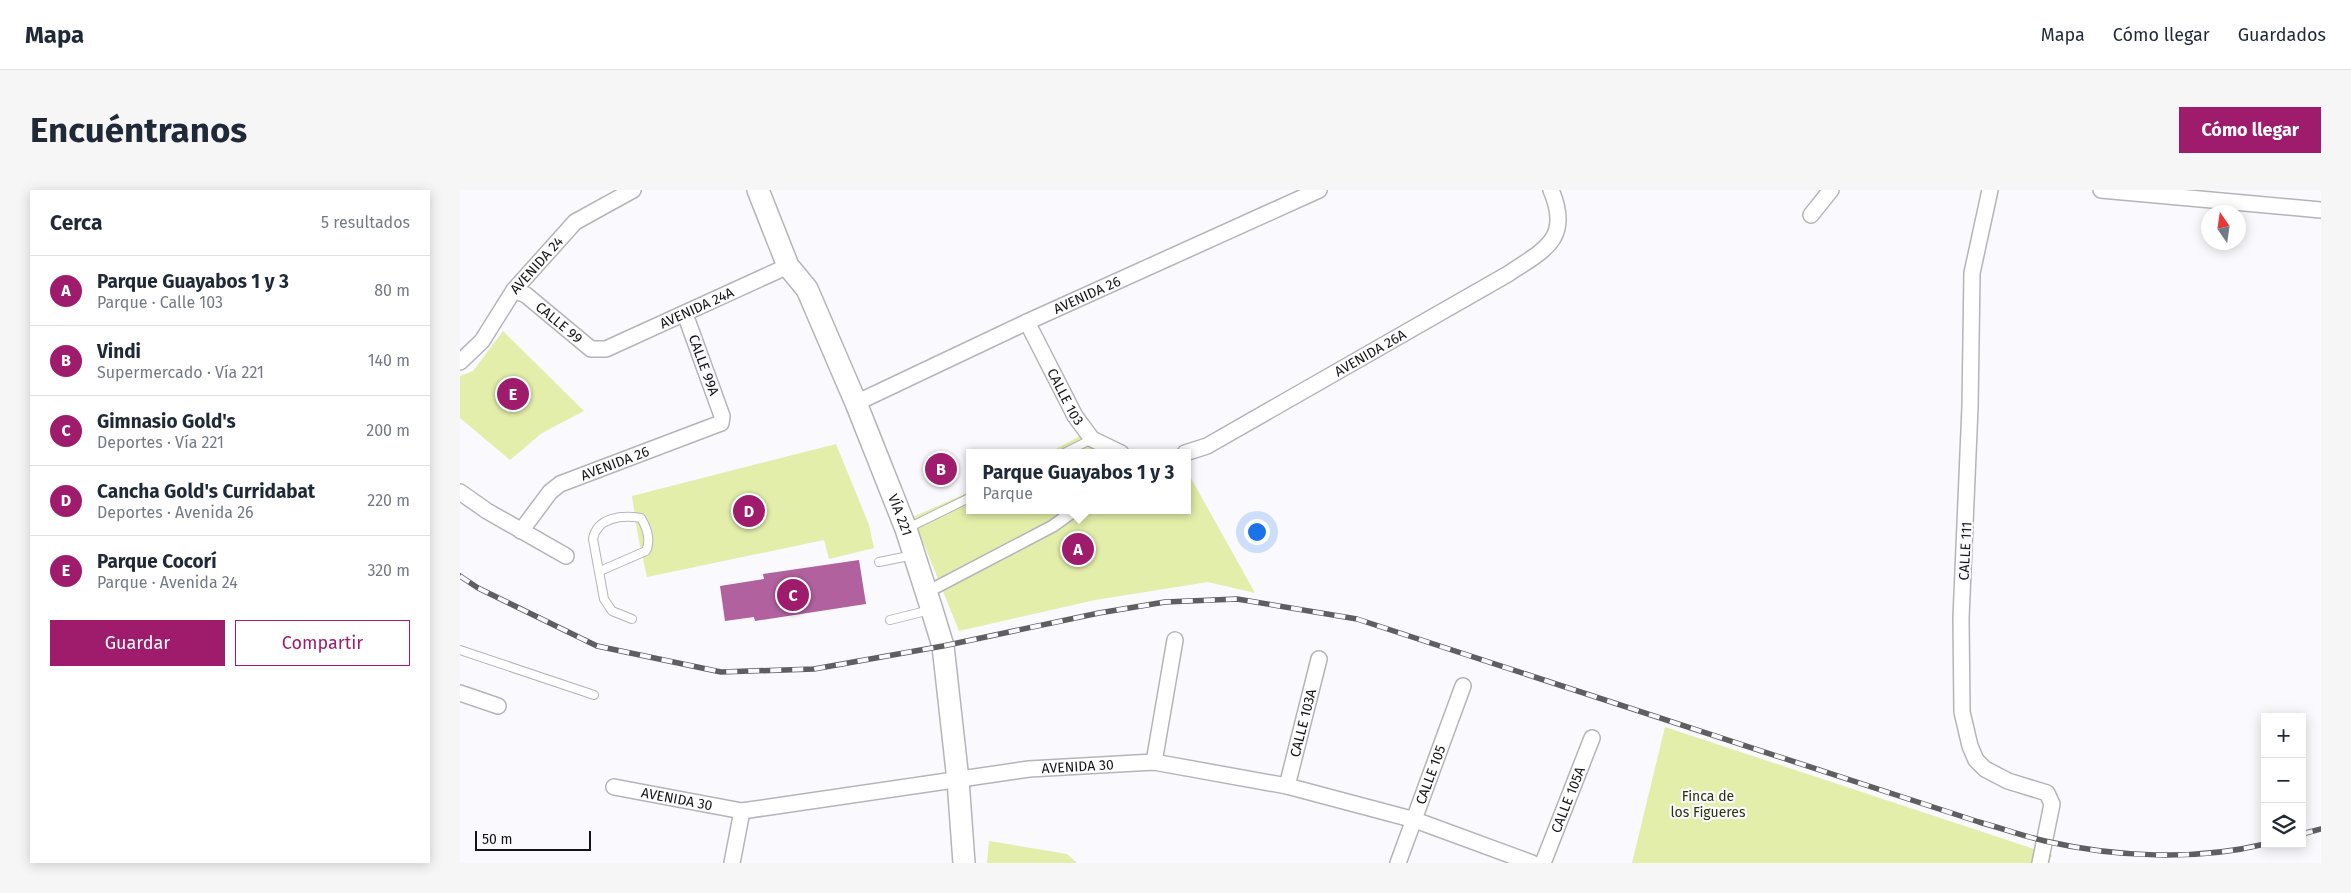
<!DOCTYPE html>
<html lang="es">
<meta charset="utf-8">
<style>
:root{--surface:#fff;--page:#f6f6f7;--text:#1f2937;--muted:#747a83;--line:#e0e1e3;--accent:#9f1c6c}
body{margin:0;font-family:"Fira Sans",sans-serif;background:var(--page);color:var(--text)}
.controls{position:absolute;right:15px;bottom:15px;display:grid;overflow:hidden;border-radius:0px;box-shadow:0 2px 12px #0003}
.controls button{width:45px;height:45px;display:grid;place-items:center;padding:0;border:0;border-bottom:1px solid var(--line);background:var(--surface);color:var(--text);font:25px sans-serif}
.compass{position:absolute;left:1741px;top:15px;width:45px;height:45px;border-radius:50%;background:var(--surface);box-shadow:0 2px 12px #0003;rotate:347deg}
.scale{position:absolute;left:15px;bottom:12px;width:116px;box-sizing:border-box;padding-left:5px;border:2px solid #141416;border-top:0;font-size:14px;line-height:18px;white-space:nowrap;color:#141416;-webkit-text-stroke:4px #f9f9fe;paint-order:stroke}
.you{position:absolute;left:796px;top:341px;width:18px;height:18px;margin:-12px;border:4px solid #fff;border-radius:50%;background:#1a73e8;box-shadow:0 0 0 8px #1a73e833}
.badge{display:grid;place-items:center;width:32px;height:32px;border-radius:50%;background:var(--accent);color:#fff;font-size:16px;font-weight:700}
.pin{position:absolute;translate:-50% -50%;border:2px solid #fff;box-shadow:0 1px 5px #0006}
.popup{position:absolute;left:506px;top:259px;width:225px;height:65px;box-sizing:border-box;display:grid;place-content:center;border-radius:0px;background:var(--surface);filter:drop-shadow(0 1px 4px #0005);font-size:16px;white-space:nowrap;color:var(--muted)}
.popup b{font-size:19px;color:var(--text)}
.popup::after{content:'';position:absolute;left:50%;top:100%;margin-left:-10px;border:10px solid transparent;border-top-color:var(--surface)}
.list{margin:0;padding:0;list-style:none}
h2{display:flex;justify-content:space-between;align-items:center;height:65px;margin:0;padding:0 20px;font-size:21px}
h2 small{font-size:16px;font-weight:400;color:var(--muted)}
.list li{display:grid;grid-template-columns:32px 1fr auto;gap:15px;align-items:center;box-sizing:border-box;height:70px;padding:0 20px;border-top:1px solid var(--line)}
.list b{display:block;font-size:19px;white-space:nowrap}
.list p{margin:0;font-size:16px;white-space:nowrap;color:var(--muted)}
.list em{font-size:16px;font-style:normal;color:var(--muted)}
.actions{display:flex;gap:10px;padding:15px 20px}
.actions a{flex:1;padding:11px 0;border:1px solid var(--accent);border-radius:0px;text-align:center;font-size:18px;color:var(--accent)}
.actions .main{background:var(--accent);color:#fff}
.icon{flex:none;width:28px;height:28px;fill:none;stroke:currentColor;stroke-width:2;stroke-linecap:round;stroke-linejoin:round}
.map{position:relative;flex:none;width:1861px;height:673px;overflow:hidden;border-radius:0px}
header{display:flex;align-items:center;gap:30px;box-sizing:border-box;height:70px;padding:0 25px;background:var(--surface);border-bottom:1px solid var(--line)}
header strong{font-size:24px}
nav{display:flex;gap:28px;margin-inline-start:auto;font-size:18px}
.intro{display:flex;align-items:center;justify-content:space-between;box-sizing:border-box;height:120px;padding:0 30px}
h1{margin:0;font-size:35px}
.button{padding:12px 22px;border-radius:0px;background:var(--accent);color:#fff;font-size:18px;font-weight:700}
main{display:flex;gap:30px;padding:0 30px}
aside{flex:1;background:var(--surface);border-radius:0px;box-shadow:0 2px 12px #0003}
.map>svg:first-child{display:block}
</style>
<header>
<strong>Mapa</strong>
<nav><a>Mapa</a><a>Cómo llegar</a><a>Guardados</a></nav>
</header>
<div class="intro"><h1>Encuéntranos</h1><a class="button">Cómo llegar</a></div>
<main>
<aside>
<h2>Cerca<small>5 resultados</small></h2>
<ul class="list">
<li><span class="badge">A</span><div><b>Parque Guayabos 1 y 3</b><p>Parque · Calle 103</p></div><em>80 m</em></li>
<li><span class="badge">B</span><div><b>Vindi</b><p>Supermercado · Vía 221</p></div><em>140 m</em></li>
<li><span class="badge">C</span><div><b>Gimnasio Gold's</b><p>Deportes · Vía 221</p></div><em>200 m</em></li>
<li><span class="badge">D</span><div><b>Cancha Gold's Curridabat</b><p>Deportes · Avenida 26</p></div><em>220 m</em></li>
<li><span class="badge">E</span><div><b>Parque Cocorí</b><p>Parque · Avenida 24</p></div><em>320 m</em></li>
</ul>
<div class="actions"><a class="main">Guardar</a><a>Compartir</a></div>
</aside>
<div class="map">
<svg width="1861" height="673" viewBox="0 0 1861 673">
<rect width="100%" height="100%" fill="#f9f9fe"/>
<g fill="#e2eea9">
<path d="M43 141 124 221 82 243 50 270 0 228V186L13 181Z"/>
<path d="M624 244 662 263H588Z"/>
<path d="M376 254 409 335 414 358 369 369 364 350 187 387 178 346 172 306Z"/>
<path d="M727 281 795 403 748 392 635 410 499 441 453 327 509 302V320H727Z"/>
<path d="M1205 537 1592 665 1589 673H1172Z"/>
<path d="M529 651 607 664 617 673H527Z"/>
</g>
<path fill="#b1619e" d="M399 370 406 414 295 431 294 427 265 431 260 396 304 389 303 384Z"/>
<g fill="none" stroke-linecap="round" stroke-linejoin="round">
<defs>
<g id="service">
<path d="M604 263 632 249"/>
<path d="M448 338 509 308"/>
<path d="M419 372 454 365"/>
<path d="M140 381 186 361C191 350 187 338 181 328 162 325 137 327 133 349L144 409 152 421 172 429"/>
<path d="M430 430 470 420"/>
<path d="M0 460 134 505"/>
</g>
<path id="pedestrian" d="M467 402 593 336 615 320"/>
<g id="minor">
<path d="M1530 0 1512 83 1510 217 1501 428 1502 522 1510 556 1516 570 1525 579 1548 591 1587 603 1592 614 1580 673"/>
<path d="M1641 0 1861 20"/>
<path d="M1351 25 1371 0"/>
<path id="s1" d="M54 100 66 105 131 159H146L328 76"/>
<path id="s2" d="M567 132 615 226 632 249 661 263"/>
<path id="s3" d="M0 172 22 151 54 100 115 32 173 0"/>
<path id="s4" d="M396 213 567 132 859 0"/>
<path id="s5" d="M725 263 747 256 1048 84C1084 60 1112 49 1091 0"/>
<path d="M0 302 27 321 106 366"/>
<path id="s6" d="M61 341 90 302 100 294 261 233 262 226 225 124"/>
<path d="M0 503 38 516"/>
<path d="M694 572 715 450"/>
<path id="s7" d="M827 596 859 469"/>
<path id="s8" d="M154 597 282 621 569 579 694 572 827 596 955 630 1072 673"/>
<path d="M272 673 282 621"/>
<path id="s9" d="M938 673 1003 496"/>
<path id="s10" d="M1083 673 1132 548"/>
</g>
<g id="secondary">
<path id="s11" d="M298 0 328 76 347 99 396 213 446 339 472 420 483 456 498 590 504 673"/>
</g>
</defs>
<use href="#service" stroke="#b4b5b9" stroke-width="10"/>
<use href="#pedestrian" stroke="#b4b5b9" stroke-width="14"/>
<use href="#minor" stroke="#b4b5b9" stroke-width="18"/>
<use href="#secondary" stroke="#b4b5b9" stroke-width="24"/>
<use href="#service" stroke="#fff" stroke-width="8"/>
<use href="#pedestrian" stroke="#fff" stroke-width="11"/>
<use href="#minor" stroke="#fff" stroke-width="15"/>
<use href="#secondary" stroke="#fff" stroke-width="21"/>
<defs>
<g id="rail">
<path d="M0 386 18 398 137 456 261 482 354 479 483 456 639 423 705 412 777 409 897 429 1519 632C1541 638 1563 646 1585 651 1654 667 1736 671 1805 654"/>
<path d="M1842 644 1861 639"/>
</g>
</defs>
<use href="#rail" stroke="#5f5f62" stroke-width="5.5"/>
<use href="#rail" stroke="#f9f9fe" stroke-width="4" stroke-dasharray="11" stroke-linecap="butt"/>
</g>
<g text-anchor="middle" stroke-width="4.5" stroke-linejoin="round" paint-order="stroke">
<g font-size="14" fill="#141416" stroke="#f9f9fe">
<text dy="5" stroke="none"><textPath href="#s3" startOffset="124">AVENIDA 24</textPath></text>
<text dy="5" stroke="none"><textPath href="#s4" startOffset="255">AVENIDA 26</textPath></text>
<text dy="5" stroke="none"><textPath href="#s1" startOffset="212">AVENIDA 24A</textPath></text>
<text dy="5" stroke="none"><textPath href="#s1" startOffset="56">CALLE 99</textPath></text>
<text dy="5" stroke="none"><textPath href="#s5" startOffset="211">AVENIDA 26A</textPath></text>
<text transform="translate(244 175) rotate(70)" y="5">CALLE 99A</text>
<text dy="5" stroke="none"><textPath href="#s2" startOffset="84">CALLE 103</textPath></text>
<text dy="5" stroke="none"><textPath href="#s6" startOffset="120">AVENIDA 26</textPath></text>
<text dy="5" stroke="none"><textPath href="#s11" startOffset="356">VÍA 221</textPath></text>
<text transform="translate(1505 361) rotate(-87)" y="5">CALLE 111</text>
<text dy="5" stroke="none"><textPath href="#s7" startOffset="65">CALLE 103A</textPath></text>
<text dy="5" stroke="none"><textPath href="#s8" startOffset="469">AVENIDA 30</textPath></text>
<text dy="5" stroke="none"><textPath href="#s9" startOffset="94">CALLE 105</textPath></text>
<text dy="5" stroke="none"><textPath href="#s8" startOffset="64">AVENIDA 30</textPath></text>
<text dy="5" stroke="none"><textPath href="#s10" startOffset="68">CALLE 105A</textPath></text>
</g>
<g font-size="14" fill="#2d3306" stroke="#f9f9fe">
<text x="1248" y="611">Finca de<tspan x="1248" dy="16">los Figueres</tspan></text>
</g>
</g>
</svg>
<div class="controls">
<button>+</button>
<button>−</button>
<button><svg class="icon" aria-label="layers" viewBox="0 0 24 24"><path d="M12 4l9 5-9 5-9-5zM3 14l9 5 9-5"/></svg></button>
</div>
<svg class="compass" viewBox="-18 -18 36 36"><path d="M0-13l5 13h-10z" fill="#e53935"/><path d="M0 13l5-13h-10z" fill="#747a83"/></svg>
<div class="scale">50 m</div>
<div class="you"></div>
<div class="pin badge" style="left:618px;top:359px">A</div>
<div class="popup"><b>Parque Guayabos 1 y 3</b>Parque</div>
<div class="pin badge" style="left:481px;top:279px">B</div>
<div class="pin badge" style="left:333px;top:405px">C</div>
<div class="pin badge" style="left:289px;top:321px">D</div>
<div class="pin badge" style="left:53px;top:204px">E</div>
</div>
</main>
